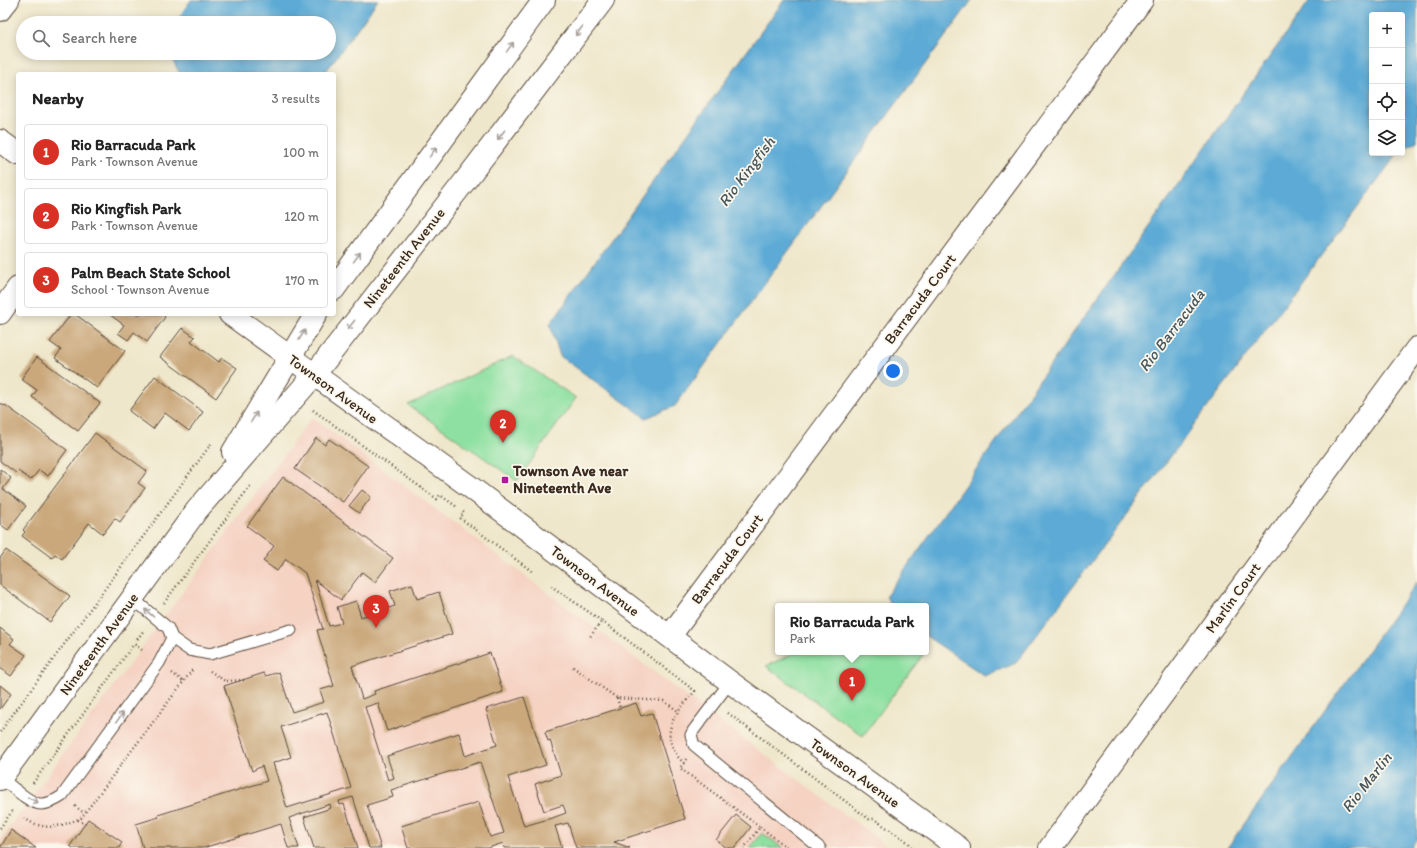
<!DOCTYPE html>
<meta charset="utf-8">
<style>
:root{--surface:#fff;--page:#f6f6f6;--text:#222;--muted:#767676;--line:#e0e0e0;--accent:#d93025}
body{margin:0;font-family:Itim,sans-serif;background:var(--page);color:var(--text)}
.controls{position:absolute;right:12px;top:12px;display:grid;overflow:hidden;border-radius:4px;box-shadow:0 2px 10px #0003}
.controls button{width:36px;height:36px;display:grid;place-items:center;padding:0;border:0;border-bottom:1px solid var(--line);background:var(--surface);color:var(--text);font:20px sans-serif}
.you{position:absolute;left:893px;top:371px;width:14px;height:14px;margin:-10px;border:3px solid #fff;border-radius:50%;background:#1a73e8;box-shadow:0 0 0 6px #1a73e833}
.badge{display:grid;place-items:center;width:26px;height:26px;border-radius:50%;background:var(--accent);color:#fff;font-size:13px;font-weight:700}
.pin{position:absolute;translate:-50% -33px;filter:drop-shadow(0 1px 2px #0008)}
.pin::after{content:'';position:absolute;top:21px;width:14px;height:12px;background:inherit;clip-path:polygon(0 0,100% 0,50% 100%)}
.popup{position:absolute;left:775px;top:603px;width:154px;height:52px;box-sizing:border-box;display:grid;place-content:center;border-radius:4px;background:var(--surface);filter:drop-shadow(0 1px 3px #0005);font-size:13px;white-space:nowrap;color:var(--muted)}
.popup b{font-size:15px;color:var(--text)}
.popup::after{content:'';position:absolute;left:50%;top:100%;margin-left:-8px;border:8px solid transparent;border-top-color:var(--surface)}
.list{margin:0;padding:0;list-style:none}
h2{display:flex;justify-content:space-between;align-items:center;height:52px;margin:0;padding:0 16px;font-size:17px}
h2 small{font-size:13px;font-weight:400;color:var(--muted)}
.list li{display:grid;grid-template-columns:26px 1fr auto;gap:12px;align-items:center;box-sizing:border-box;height:56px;margin:0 8px 8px;padding:0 8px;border:1px solid var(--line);border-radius:4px}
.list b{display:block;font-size:15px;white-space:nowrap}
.list p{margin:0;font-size:13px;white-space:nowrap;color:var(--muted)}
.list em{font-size:13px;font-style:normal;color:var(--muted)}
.icon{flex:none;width:22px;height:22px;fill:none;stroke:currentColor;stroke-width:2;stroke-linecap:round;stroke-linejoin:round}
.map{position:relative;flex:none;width:1417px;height:848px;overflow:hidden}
.search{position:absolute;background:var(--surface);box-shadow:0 2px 10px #0003;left:16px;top:16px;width:320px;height:44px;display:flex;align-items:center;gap:10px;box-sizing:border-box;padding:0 14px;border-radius:22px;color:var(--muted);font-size:15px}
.panel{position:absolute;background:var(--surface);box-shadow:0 2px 10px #0003;left:16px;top:72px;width:320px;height:244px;border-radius:4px}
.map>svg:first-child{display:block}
</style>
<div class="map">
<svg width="1417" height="848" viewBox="0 0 1417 848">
<rect width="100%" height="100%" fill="#fbf7ec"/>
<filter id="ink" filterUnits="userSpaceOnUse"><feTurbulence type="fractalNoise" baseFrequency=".025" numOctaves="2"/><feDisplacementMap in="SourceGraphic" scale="8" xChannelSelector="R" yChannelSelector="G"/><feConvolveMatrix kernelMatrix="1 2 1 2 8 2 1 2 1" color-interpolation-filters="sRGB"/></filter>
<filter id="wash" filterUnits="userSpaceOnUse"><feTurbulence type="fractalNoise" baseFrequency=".012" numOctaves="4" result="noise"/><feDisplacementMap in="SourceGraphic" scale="16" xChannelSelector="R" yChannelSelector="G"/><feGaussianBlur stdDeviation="0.9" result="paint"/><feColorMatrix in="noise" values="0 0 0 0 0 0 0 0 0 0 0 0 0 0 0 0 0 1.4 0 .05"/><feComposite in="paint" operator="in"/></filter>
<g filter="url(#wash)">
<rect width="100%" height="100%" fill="#efe7cb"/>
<path fill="#f5d2c2" d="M312 417 890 848H0V840Z"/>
<g fill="#8de0a1" stroke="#648560">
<path d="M513 356 576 398 517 481 408 405Z"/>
<path d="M797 652H925L863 736 766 666Z"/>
<path d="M762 833 783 848H750Z"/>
</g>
<g fill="#5caad5" stroke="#4c6a7a">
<path d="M191 0H378L324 74H180L169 53H329V23H175Z"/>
<path d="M784 0H972L675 406 646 418 560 356 550 324Z"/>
<path d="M1310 0H1417V141L1402 149V15H1372V153H1398L1016 663 985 676 926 636V606H891L886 596Z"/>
<path d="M1417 582V839L1410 848H1227Z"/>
</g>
<g id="blocks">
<g fill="#caa87b" fill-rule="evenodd">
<path d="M71 314H75L125 351 97 388 55 358 61 350 50 342Z"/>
<path d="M109 314H162L165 317 147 342 134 332 128 340 118 333 124 325Z"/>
<path d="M182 328 195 337 191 341 219 362 222 358 237 368 216 398 160 357Z"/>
<path d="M37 357 100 403 78 431 32 397 37 390 21 379Z"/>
<path d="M155 376 203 412 189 431 165 413 153 429 129 411Z"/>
<path d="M0 403 4 406 5 405 67 450 48 476 39 470 31 480 18 471 16 473 0 461Z"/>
<path d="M95 433 147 471 138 483 145 488 120 522 115 518 103 534 89 523 62 559 55 554 52 558 22 536 25 532 23 530Z"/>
<path d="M316 438 325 445 329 439 368 466 343 502 295 469Z"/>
<path d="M0 469 11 478 3 489 26 506 8 530 0 524Z"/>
<path d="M283 477 393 558 375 582 362 572 341 600 315 580 329 626 342 623 337 607 356 601 361 617 395 606 390 591 412 584 417 599 439 592 452 634 352 666 362 699 375 694 374 691 490 653 503 692 387 731 378 703 365 707 388 780 394 778 387 756 459 733 465 756 497 745 486 709 524 697 546 765 508 777 524 826 552 818 566 813 563 805 544 811 535 784 561 775 550 740 548 741 545 732 636 703 641 716 652 713 685 819 614 842 630 848H576L568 823 555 826 562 848H504L503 843 488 848H408L401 826 479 802 490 837 504 833 480 762 391 790 393 797 367 805 381 848H369L353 797 339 801 340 805 344 804 358 848H314L304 817 331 808 330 804 289 818 299 848H288L281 824 203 848H143L136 824 159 817 158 815 267 781 262 766 252 771 224 686 264 673 266 676 279 672 292 712 324 702 320 690 334 686 317 630 323 629 305 573 286 559 277 571 263 561 274 546 247 526ZM327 712 351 788 287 808 273 763 291 757 281 727Z"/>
<path d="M362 490 371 497 359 513 349 506Z"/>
<path d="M6 550 70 596 50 622 0 585V558Z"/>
<path d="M0 628 14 639 10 644 26 655 11 676 0 668Z"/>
<path d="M0 685 11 694 0 709Z"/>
<path d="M736 815 751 827 735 848H727L716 840Z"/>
<path d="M88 819 122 842 119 848H73L70 846Z"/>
<path d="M11 830 36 848H0Z"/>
</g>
</g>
</g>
<g filter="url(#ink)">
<use href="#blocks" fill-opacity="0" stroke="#564638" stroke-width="1"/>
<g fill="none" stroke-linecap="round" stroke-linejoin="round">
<defs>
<g id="service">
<path d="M172 638 189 650 210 654 291 630"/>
<path d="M730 682 693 731 691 735 694 745 820 848"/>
<path d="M1 778C10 785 30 804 41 804 49 804 56 800 62 796L159 663 172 638 168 628 132 598"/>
</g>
<g id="minor">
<path d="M0 10 8 0"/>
<path d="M0 141 18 154"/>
<path d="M0 313 18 288"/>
<path d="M230 314 469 486 730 682 959 848"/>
<path d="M670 636 1142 0"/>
<path d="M1050 848 1417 348"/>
</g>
<g id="secondary">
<path d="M334 289 544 0"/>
<path d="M233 452 316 314"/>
<path d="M0 779 197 510 314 375 468 177 603 0"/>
</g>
</defs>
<use href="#service" stroke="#564638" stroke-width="13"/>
<use href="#minor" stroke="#564638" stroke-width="24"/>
<use href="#secondary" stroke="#564638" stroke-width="24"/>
<g stroke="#564638" stroke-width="2.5" stroke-dasharray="1 3" stroke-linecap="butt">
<path d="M313 410 437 499 440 495 457 507"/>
<path d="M463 512 464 513 460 518 533 572"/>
<path d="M551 586 602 621 589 638"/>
<path d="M164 603 250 486"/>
<path d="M602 621 695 691C681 708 662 725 673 748 676 754 678 758 684 763L686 759"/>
<path d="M142 650 134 644 144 630"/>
<path d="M573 667 617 698 664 701 678 711"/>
<path d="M210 671 225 681 244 680"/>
<path d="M172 673 183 681"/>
<path d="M617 698 620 708"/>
<path d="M728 713 869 819H874L909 843 911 848"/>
<path d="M0 732 211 444"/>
<path d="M684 763 680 768 760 827 744 848"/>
<path d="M33 783 134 644"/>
<path d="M75 806 84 813"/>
<path d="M24 818C45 832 59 827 81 818L193 669"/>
<path d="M78 820 85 824"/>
<path d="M760 827 788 848"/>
<path d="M0 828 13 810"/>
</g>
<use href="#service" stroke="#fff" stroke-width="11"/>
<use href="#minor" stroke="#fff" stroke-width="22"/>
<use href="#secondary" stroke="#fff" stroke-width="22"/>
</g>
<defs><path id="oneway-shaft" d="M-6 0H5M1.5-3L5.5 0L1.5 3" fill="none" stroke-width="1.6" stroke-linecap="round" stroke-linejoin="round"/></defs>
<g stroke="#a79f9a">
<use href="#oneway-shaft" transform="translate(579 31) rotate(127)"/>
<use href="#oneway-shaft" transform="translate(510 47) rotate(-54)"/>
<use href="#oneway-shaft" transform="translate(501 135) rotate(127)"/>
<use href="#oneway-shaft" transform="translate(433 152) rotate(-54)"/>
<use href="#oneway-shaft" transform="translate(357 257) rotate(-54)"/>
<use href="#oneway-shaft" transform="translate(351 325) rotate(128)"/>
<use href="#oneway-shaft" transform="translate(302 335) rotate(-59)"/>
<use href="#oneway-shaft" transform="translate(254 417) rotate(-59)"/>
<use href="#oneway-shaft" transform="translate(149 613) rotate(-139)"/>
<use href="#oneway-shaft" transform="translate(120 717) rotate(-54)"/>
<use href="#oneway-shaft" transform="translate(33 800) rotate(28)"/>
</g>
</g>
<rect fill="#b5179e" stroke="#fbf7ec" stroke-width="1.5" x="501" y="476" width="8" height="8" rx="2"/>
<g text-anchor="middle" stroke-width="3.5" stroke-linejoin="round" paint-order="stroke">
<g font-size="15" fill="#3b2a1e" stroke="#fbf7ec">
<text transform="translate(404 258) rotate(-52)" y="5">Nineteenth Avenue</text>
<text transform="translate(920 299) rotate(-53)" y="5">Barracuda Court</text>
<text transform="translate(333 389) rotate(36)" y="5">Townson Avenue</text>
<text transform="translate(727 559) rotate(-53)" y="5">Barracuda Court</text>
<text transform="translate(595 581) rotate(37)" y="5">Townson Avenue</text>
<text transform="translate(1233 598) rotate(-54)" y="5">Marlin Court</text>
<text transform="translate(99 644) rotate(-54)" y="5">Nineteenth Avenue</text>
<text transform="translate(855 773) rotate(36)" y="5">Townson Avenue</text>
</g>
<g font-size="15" font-weight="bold" fill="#3b2a1e" stroke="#fbf7ec" text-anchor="start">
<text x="513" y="476">Townson Ave near<tspan x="513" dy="17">Nineteenth Ave</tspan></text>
</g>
<g font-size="16" font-style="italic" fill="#47575e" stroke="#fbf7ec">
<text transform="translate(746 171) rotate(-53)" y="6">Rio Kingfish</text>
<text transform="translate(1171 330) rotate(-53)" y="6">Rio Barracuda</text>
<text transform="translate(1366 782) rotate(-52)" y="6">Rio Marlin</text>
</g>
</g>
</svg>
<div class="controls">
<button>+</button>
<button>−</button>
<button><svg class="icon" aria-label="locate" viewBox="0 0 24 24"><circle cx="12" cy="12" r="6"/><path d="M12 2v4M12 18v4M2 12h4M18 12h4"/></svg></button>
<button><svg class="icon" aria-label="layers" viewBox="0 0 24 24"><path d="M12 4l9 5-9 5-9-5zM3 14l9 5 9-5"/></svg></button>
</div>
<div class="you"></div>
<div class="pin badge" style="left:852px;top:701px">1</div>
<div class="popup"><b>Rio Barracuda Park</b>Park</div>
<div class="pin badge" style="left:503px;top:443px">2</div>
<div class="pin badge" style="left:376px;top:628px">3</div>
<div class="search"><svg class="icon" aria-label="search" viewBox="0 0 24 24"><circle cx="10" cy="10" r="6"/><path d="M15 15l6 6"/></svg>Search here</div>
<section class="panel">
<h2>Nearby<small>3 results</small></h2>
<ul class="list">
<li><span class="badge">1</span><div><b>Rio Barracuda Park</b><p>Park · Townson Avenue</p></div><em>100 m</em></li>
<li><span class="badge">2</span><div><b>Rio Kingfish Park</b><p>Park · Townson Avenue</p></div><em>120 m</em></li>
<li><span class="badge">3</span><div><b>Palm Beach State School</b><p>School · Townson Avenue</p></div><em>170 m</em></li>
</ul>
</section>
</div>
